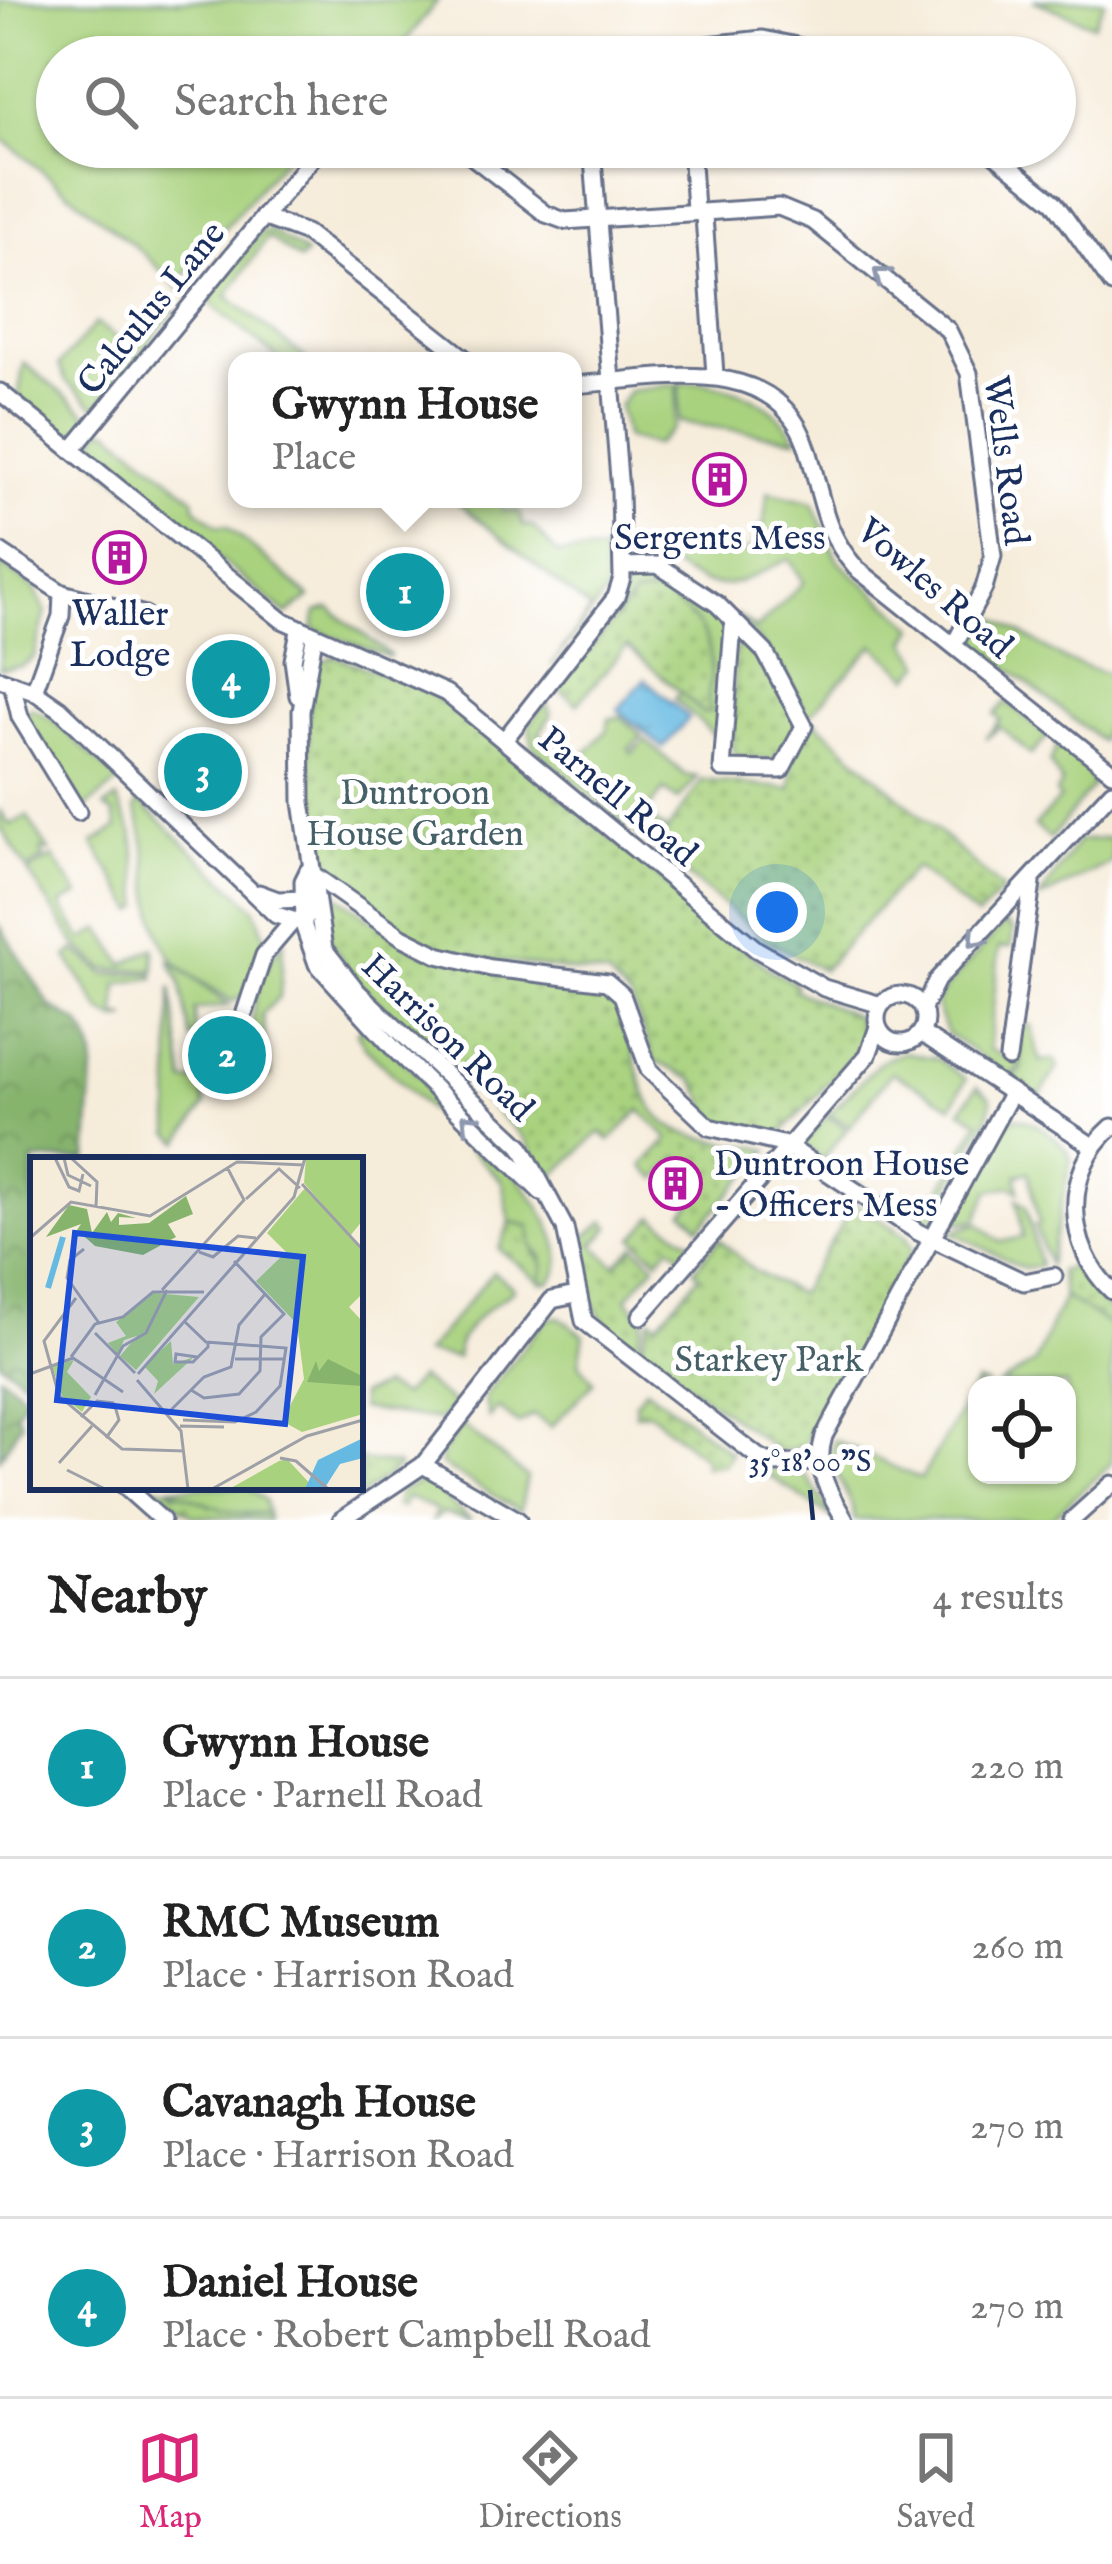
<!DOCTYPE html>
<meta charset="utf-8">
<style>
:root{--surface:#fff;--page:#f2f2f2;--text:#222;--muted:#767676;--line:#e0e0e0;--accent:#db2777}
body{margin:0;font-family:"IM FELL English",serif;background:var(--page);color:var(--text)}
.controls{position:absolute;right:36px;bottom:36px;display:grid;overflow:hidden;border-radius:24px;box-shadow:0 3px 9px #0004}
.controls button{width:108px;height:108px;display:grid;place-items:center;padding:0;border:0;border-bottom:3px solid var(--line);background:var(--surface);color:var(--text);font:60px sans-serif}
.you{position:absolute;left:777px;top:912px;width:42px;height:42px;margin:-30px;border:9px solid #fff;border-radius:50%;background:#1a73e8;box-shadow:0 0 0 18px #1a73e833}
.badge{display:grid;place-items:center;width:78px;height:78px;border-radius:50%;background:var(--accent);color:#fff;font-size:39px;font-weight:700}
.pin{position:absolute;translate:-50% -50%;border:6px solid #fff;box-shadow:0 3px 12px #0006}
.popup{position:absolute;left:228px;top:352px;width:354px;height:156px;box-sizing:border-box;display:grid;place-content:center;border-radius:24px;background:var(--surface);filter:drop-shadow(0 3px 9px #0005);font-size:39px;white-space:nowrap;color:var(--muted)}
.popup b{font-size:45px;color:var(--text)}
.popup::after{content:'';position:absolute;left:50%;top:100%;margin-left:-24px;border:24px solid transparent;border-top-color:var(--surface)}
.list{margin:0;padding:0;list-style:none}
h2{display:flex;justify-content:space-between;align-items:center;height:156px;margin:0;padding:0 48px;font-size:51px}
h2 small{font-size:39px;font-weight:400;color:var(--muted)}
.list li{display:grid;grid-template-columns:78px 1fr auto;gap:36px;align-items:center;box-sizing:border-box;height:180px;padding:0 48px;border-top:3px solid var(--line)}
.list b{display:block;font-size:45px;white-space:nowrap}
.list p{margin:0;font-size:39px;white-space:nowrap;color:var(--muted)}
.list em{font-size:39px;font-style:normal;color:var(--muted)}
.icon{flex:none;width:66px;height:66px;fill:none;stroke:currentColor;stroke-width:2;stroke-linecap:round;stroke-linejoin:round}
.map{position:relative;flex:none;width:1112px;height:1520px;overflow:hidden}
.search{position:absolute;background:var(--surface);box-shadow:0 3px 9px #0004;left:36px;right:36px;top:36px;height:132px;display:flex;align-items:center;gap:30px;box-sizing:border-box;padding:0 42px;border-radius:66px;color:var(--muted);font-size:45px}
.sheet{height:876px;background:var(--surface)}
nav{display:flex;justify-content:space-around;align-items:center;box-sizing:border-box;height:168px;border-top:3px solid var(--line);background:var(--surface);font-size:33px;color:var(--muted)}
nav a{display:grid;justify-items:center;gap:6px}
nav .on{color:var(--accent)}
.map>svg:first-child{display:block}
</style>
<div class="map">
<svg width="1112" height="1520" viewBox="0 0 1112 1520">
<defs>
<pattern id="forest-crowns" width="20" height="18" patternUnits="userSpaceOnUse" patternTransform="scale(3)"><rect width="20" height="18" fill="#86b46d"/><path d="M2 6a3 3 0 1 1 6 0M12 15a3 3 0 1 1 6 0" fill="none" stroke="#6d935d"/></pattern>
<pattern id="park-dots" width="8" height="8" patternUnits="userSpaceOnUse" patternTransform="scale(3)"><rect width="8" height="8" fill="#a9d27e"/><path d="M2 2h.1M6 6h.1" fill="none" stroke="#89ab6a" stroke-width="1.8" stroke-linecap="round"/></pattern>
<pattern id="water-ripples" width="26" height="14" patternUnits="userSpaceOnUse" patternTransform="scale(3)"><rect width="26" height="14" fill="#66bae2"/><path d="M2 4q2-2 4 0t4 0M15 11q2-2 4 0t4 0" fill="none" stroke="#5398ba"/></pattern>
</defs>
<rect width="100%" height="100%" fill="#fff"/>
<filter id="ink" filterUnits="userSpaceOnUse"><feTurbulence type="fractalNoise" baseFrequency=".00833" numOctaves="2"/><feDisplacementMap in="SourceGraphic" scale="24" xChannelSelector="R" yChannelSelector="G"/><feConvolveMatrix kernelMatrix="1 2 1 2 8 2 1 2 1" color-interpolation-filters="sRGB"/></filter>
<filter id="wash" filterUnits="userSpaceOnUse"><feTurbulence type="fractalNoise" baseFrequency=".004" numOctaves="4" result="noise"/><feDisplacementMap in="SourceGraphic" scale="48" xChannelSelector="R" yChannelSelector="G"/><feGaussianBlur stdDeviation="2.7" result="paint"/><feColorMatrix in="noise" values="0 0 0 0 0 0 0 0 0 0 0 0 0 0 0 0 0 1.4 0 .05"/><feComposite in="paint" operator="in"/></filter>
<g filter="url(#wash)">
<rect width="100%" height="100%" fill="#f6ecda"/>
<g fill="#a9d27e" stroke="#62806e" stroke-width="3">
<path d="M0 0H438L393 57H57V147H294L180 280 191 291 187 296 142 252 0 137Z"/>
<path d="M1033 0H1105L1094 25Z"/>
<path d="M269 230 306 254 300 260 268 237 227 296 309 361H281L211 304 212 292 260 233Z"/>
<path d="M169 302 175 310 96 408 66 381 59 365 96 323 131 348Z"/>
<path d="M24 363 90 416 78 431 63 433 18 397Z"/>
<path d="M702 382C743 390 774 402 797 439L679 422 680 384Z"/>
<path d="M678 384 674 428 655 445 626 438 619 406 629 391Z"/>
<path d="M101 429 110 430 194 498 195 507 218 526H227L310 597 287 614 161 512 143 491H133L88 453Z"/>
<path d="M768 492 813 503 838 561 915 627 907 641 922 664 910 677 874 645 808 717 785 672 736 614 756 629 804 582 789 559C730 585 724 601 664 561L687 547 752 551 757 528H763Z"/>
<path d="M453 499H502L503 511 519 510 523 526 531 525 558 554 603 551 606 593 551 666 591 610Z"/>
<path d="M0 563 35 589 46 612 34 657 22 666 0 669Z"/>
<path d="M656 572 727 624 722 726 714 735 675 699 680 692 703 713 711 671 612 621 631 574Z"/>
<path d="M329 608 390 655 389 657 313 629 317 612Z"/>
<path d="M988 613 1067 661 1112 675V712L1101 741 980 646 978 632Z"/>
<path d="M546 702 551 715 539 734 576 764 607 730 609 719 621 716 642 736 629 749 632 753 645 740 685 775 698 777 678 800 664 790 631 829 533 747 529 726Z"/>
<path d="M1006 702 1048 736 1031 755 1000 727 985 739 1001 720 995 714Z"/>
<path d="M31 708 51 719 114 776 119 782 84 809 25 716Z"/>
<path d="M1058 744 1090 769 1092 787 1050 839 1035 826 1060 798 1056 794 1062 783 1050 763Z"/>
<path d="M117 799 133 834 141 907 135 911 93 843 117 828 114 813 104 807Z"/>
<path d="M139 801 254 907 268 944 243 998 231 1001C215 989 180 972 170 955 143 911 154 855 135 808Z"/>
<path d="M0 811 10 825 27 816 49 851 41 850 44 858 27 869 0 827Z"/>
<path d="M1112 838V862L1039 899 1078 841Z"/>
<path d="M53 857 79 895 61 904 82 940 101 929 124 964 154 948 155 970 104 969 77 946 28 872Z"/>
<path d="M1005 923 1013 930 1011 947 999 948 989 1049 1012 1060 1017 1034 1019 1067 1010 1076 947 1034 936 1006 941 993Z"/>
<path d="M284 942 280 996 262 1014 271 1076 260 1078C248 1027 248 983 284 942Z"/>
<path d="M75 950 105 974 154 973V978L118 984 116 1015 127 1018 116 1020 101 1011 67 957Z"/>
<path d="M169 960 229 1005 195 1010 196 1037 191 1039 180 980Z"/>
<path d="M171 987 185 1082 202 1080 205 1106 180 1142 170 1133Z"/>
<path d="M364 1025C402 1062 605 1229 550 1282H541L542 1257 532 1246 530 1226 510 1222 502 1181 365 1047 357 1032Z"/>
<path d="M1031 1025 1040 1061 1054 1060 1058 1067 1040 1096 1013 1078 1022 1069 1019 1028Z"/>
<path d="M905 1052 938 1059 966 1079 952 1106 892 1072 850 1126 829 1114 881 1061Z"/>
<path d="M977 1086 991 1098 989 1115 932 1220 917 1224 851 1179 906 1214 931 1207 979 1121 961 1110Z"/>
<path d="M827 1116 847 1129 824 1158 849 1178 802 1144Z"/>
<path d="M1015 1117C1035 1120 1064 1140 1071 1159L1049 1265 1035 1226 1039 1224 1029 1172 1017 1175 1019 1192 1011 1186 989 1191 977 1220 949 1224 1007 1122Z"/>
<path d="M1017 1199 1026 1206 1040 1266 1025 1269 952 1232 978 1223 1000 1242 1023 1237Z"/>
<path d="M493 1272 514 1288 512 1291C493 1305 459 1325 456 1358L425 1353Z"/>
<path d="M1064 1297 1112 1326V1463L1049 1520H854C856 1496 825 1475 834 1440L921 1479 977 1382 988 1385H977V1475H1067V1385H1000L1034 1363Z"/>
<path d="M559 1317 584 1335 579 1363 594 1382 551 1427 533 1415 518 1424 497 1407 489 1418 484 1397 546 1319Z"/>
<path d="M419 1378 455 1405 440 1420 360 1409V1395L383 1386 402 1396Z"/>
<path d="M462 1425 527 1477 520 1511 441 1465V1454Z"/>
<path d="M752 1464 806 1475 834 1519Z"/>
<path d="M427 1480 445 1487 448 1501 471 1520 442 1513 433 1520 436 1510 407 1497 402 1508 396 1507 399 1491Z"/>
<path d="M169 1487H248L265 1500 267 1513H225Z"/>
</g>
<g fill="url(#forest-crowns)" stroke="#507266" stroke-width="3">
<path d="M0 926 50 1006 79 1023 88 1037 94 1056 87 1160H33V1387L0 1362Z"/>
<path d="M0 1375 27 1396 16 1412 21 1423 0 1458Z"/>
</g>
<g fill="url(#park-dots)" stroke="#62806e" stroke-width="3">
<path d="M655 593C691 608 714 635 711 675 710 690 705 698 711 712L704 713 627 646 577 704 558 688 634 596Z"/>
<path d="M744 643 778 678 799 725 774 760 738 756 732 748 735 650Z"/>
<path d="M334 656 418 687 453 707 770 970 796 984 794 990 854 1015 864 1032 858 1051 776 1139 716 1122 694 1080 655 1061 632 1001 608 976 448 954 422 944 318 863 308 727 313 666Z"/>
<path d="M815 721 1003 890 977 917 915 867 823 970 768 941 631 830 645 814 667 831 703 780 791 789 793 755Z"/>
<path d="M325 887 415 949 606 988C645 1027 624 1114 685 1133 711 1142 742 1143 769 1150L700 1227 684 1212 708 1186 678 1158 657 1179 643 1166 669 1139 640 1110 610 1141 600 1132 554 1176 553 1185 524 1138 354 979 327 935Z"/>
<path d="M855 1203 907 1237 912 1250 802 1447 780 1452 771 1446 640 1349 651 1318 658 1323 699 1276 694 1270 719 1239 753 1270 798 1294Z"/>
<path d="M654 1216 693 1244 683 1256 670 1246 658 1260 634 1238Z"/>
<path d="M605 1221 610 1227 594 1245 615 1265 635 1246 655 1265 627 1298 644 1321 636 1352C595 1318 583 1295 577 1243Z"/>
<path d="M510 1222 530 1226 532 1246 544 1266 541 1282 499 1249Z"/>
<path d="M1077 1265 1094 1296 1112 1313V1326L1064 1297 1059 1271Z"/>
<path d="M646 1388 731 1453 724 1464 704 1467 705 1459 649 1412 636 1414 635 1402Z"/>
<path d="M360 1460 397 1465 399 1468 360 1496 337 1487H360Z"/>
<path d="M150 1487C192 1487 214 1520 267 1513L268 1520 194 1516Z"/>
</g>
<path fill="url(#water-ripples)" stroke="#4074a0" stroke-width="3" d="M645 679 689 718 663 748 618 709Z"/>
</g>
<g filter="url(#ink)">
<g fill="none" stroke-linecap="round" stroke-linejoin="round">
<defs>
<g id="minor">
<path d="M596 57 763 39 850 57"/>
<path d="M460 147 546 214 565 221 779 207 813 221 948 330 969 373 993 556 984 588 954 645"/>
<path d="M691 147 695 210 704 216 715 375"/>
<path d="M985 147 1054 202 1112 284"/>
<path d="M263 217 306 233 468 361"/>
<path d="M573 385C652 380 777 348 808 450 822 496 823 531 856 568L1112 772"/>
<path d="M0 392 282 620 446 693 756 949 824 988 881 1005"/>
<path d="M72 450 321 147"/>
<path d="M0 552 62 593 61 616 34 691"/>
<path d="M623 566 658 565 717 604 765 652 804 726 781 770 722 769 733 626"/>
<path d="M62 593 145 615"/>
<path d="M314 638 301 711 302 802 324 949 358 992 521 1146 565 1228 584 1321 757 1456 774 1464 819 1462"/>
<path d="M0 679 34 691 60 709 276 915 296 921 308 915"/>
<path d="M12 683 20 717 78 812"/>
<path d="M298 696 293 660 299 631"/>
<path d="M505 739 616 597 622 578 620 491 592 147"/>
<path d="M308 871 402 937 438 955 491 968 607 982 622 995 649 1070 709 1127 786 1145 918 1232 1024 1282 1054 1276"/>
<path d="M308 871 303 881 304 927 317 964 396 1051 541 1192"/>
<path d="M259 893 278 900 303 899"/>
<circle cx="901" cy="1019" r="24"/>
<path d="M923 1008 937 980 1112 791"/>
<path d="M245 1012 264 955 293 921"/>
<path d="M921 1033 1094 1147"/>
<path d="M1008 1058 1032 883"/>
<path d="M1112 1127C1062 1170 1065 1248 1112 1291"/>
<path d="M641 1316 868 1055 878 1027"/>
<path d="M423 1465 518 1520"/>
<path d="M125 1487 162 1520"/>
<path d="M341 1520 423 1465 552 1300 576 1295"/>
<path d="M845 1520C828 1491 814 1469 824 1436L1012 1092"/>
<path d="M1072 1520 1112 1484"/>
</g>
</defs>
<use href="#minor" stroke="#687189" stroke-width="21"/>
<use href="#minor" stroke="#fff" stroke-width="15"/>
</g>
<defs><path id="oneway-chevron" d="M-2-3.5L2.5 0L-2 3.5" fill="none" stroke-width="1.6" stroke-linecap="round" stroke-linejoin="round" transform="scale(3)"/></defs>
<g stroke="#8d97ae">
<use href="#oneway-chevron" transform="translate(881 275) rotate(-141)"/>
<use href="#oneway-chevron" transform="translate(976 939) rotate(133)"/>
<use href="#oneway-chevron" transform="translate(469 1121) rotate(-136)"/>
</g>
</g>
<path fill="none" stroke="#1b2f5e" stroke-width="4.5" d="M810 1490 813 1520"/>
<defs>
<symbol id="building-ring" viewBox="-11 -11 22 22"><circle r="9.5" fill="#fff" stroke="#b5179e" stroke-width="1.5"/><path d="M-4-6H4V6H1V3H-1V6H-4ZM-2.5-4.3h1.7v1.8h-1.7ZM.8-4.3h1.7v1.8H.8ZM-2.5-1h1.7V.8h-1.7ZM.8-1h1.7V.8H.8Z" fill="#b5179e"/></symbol>
</defs>
<g fill-rule="evenodd">
<use href="#building-ring" x="690" y="450" width="59" height="59"/>
<use href="#building-ring" x="90" y="528" width="59" height="59"/>
<use href="#building-ring" x="646" y="1154" width="59" height="59"/>
</g>
<g text-anchor="middle" stroke-width="10" stroke-linejoin="round" paint-order="stroke">
<g font-size="36" fill="#1b2f5e" stroke="#fff">
<text transform="translate(150 307) rotate(-51)" y="13">Calculus Lane</text>
<text transform="translate(1008 460) rotate(83)" y="13">Wells Road</text>
<text transform="translate(936 587) rotate(41)" y="13">Vowles Road</text>
<text transform="translate(619 795) rotate(40)" y="13">Parnell Road</text>
<text transform="translate(449 1036) rotate(44)" y="13">Harrison Road</text>
</g>
<g font-size="36" fill="#1b2f5e" stroke="#fff">
<text x="720" y="549">Sergents Mess</text>
<text x="120" y="625">Waller<tspan x="120" dy="41">Lodge</tspan></text>
<text x="714" y="1175" text-anchor="start">Duntroon House<tspan x="714" dy="41">- Officers Mess</tspan></text>
</g>
<g font-size="36" fill="#466068" stroke="#fff">
<text x="415" y="804">Duntroon<tspan x="415" dy="41">House Garden</tspan></text>
<text x="769" y="1371">Starkey Park</text>
</g>
</g>
<g transform="translate(30 1157)">
<rect width="333" height="333" fill="#f6ecda"/>
<path d="M276 1H333V63L320 79 274 26ZM275 31 333 95V136L319 150 333 165V257L272 275 252 264 274 222 267 167 226 124 256 95 237 76ZM44 203 37 215 61 240 52 255 32 239 22 209Z" fill="#a9d27e"/>
<path d="M156 39 163 57 138 67 146 80 113 98 65 89 47 73 51 67 16 80 39 48 57 52 62 76 77 55 81 65 88 56 106 61 89 60V68L119 66ZM298 202 332 219V229L277 225 286 204 289 214Z" fill="#86b46d"/>
<path d="M124 136 169 140 106 213 90 199 107 179 94 183 88 198 78 186 96 179 86 165ZM141 184 143 207 164 200 124 237 128 224 114 209ZM257 302 285 332H199L249 304Z" fill="#a9d27e"/>
<path d="M333 281V301L310 307 294 332H275L288 303Z" fill="#66bae2"/>
<path fill="none" stroke="#66bae2" stroke-width="6" d="M18 131 33 80"/>
<path fill="none" stroke="#9ea0a8" stroke-width="3" d="M25 1 39 30 49 34 53 17M34 1 38 18 61 29M41 1 67 25 66 50M272 27 333 93M216 42 249 12 270 31M0 81 41 45 120 59 207 5 274 8M54 92 40 103 37 121 69 166M169 95 183 100 208 79 226 81M132 133 214 43 197 10M46 141 14 184 29 239 92 292 154 294M65 176 105 216M41 200 65 167 93 160 123 135H174M167 200 146 197 145 205H163L178 190V185M205 202H255M0 217 43 201 93 235M108 217 264 40 275 1M107 223 151 274 158 332M161 233 174 241 209 237 230 214 231 180 254 157 204 104M65 238 93 189 116 176 137 133M138 256 174 220 201 210 209 168 236 136M51 260 67 244 84 246M153 263 205 265 226 255 250 229 256 191 176 185 154 164M150 269 194 270M76 281 89 263 84 246M250 301 266 304 298 332M29 306 62 269M37 313 75 332M182 332 277 279 333 263"/>
<path fill="#1d4ed8" fill-opacity="0.15" stroke="#1d4ed8" stroke-width="6" d="M45 76 273 100 255 267 27 243Z"/>
<rect width="333" height="333" fill="none" stroke="#1b2f5e" stroke-width="6"/>
</g>
<g font-size="30" text-anchor="middle" fill="#1b2f5e" stroke="#fff" stroke-width="10" stroke-linejoin="round" paint-order="stroke">
<text x="810" y="1471">35°18'00"S</text>
</g>
</svg>
<div class="controls">
<button><svg class="icon" aria-label="locate" viewBox="0 0 24 24"><circle cx="12" cy="12" r="6"/><path d="M12 2v4M12 18v4M2 12h4M18 12h4"/></svg></button>
</div>
<div class="you"></div>
<div class="pin badge" style="left:405px;top:592px;background:#0f9aa8">1</div>
<div class="popup"><b>Gwynn House</b>Place</div>
<div class="pin badge" style="left:227px;top:1055px;background:#0f9aa8">2</div>
<div class="pin badge" style="left:203px;top:772px;background:#0f9aa8">3</div>
<div class="pin badge" style="left:231px;top:679px;background:#0f9aa8">4</div>
<div class="search"><svg class="icon" aria-label="search" viewBox="0 0 24 24"><circle cx="10" cy="10" r="6"/><path d="M15 15l6 6"/></svg>Search here</div>
</div>
<section class="sheet">
<h2>Nearby<small>4 results</small></h2>
<ul class="list">
<li><span class="badge" style="background:#0f9aa8">1</span><div><b>Gwynn House</b><p>Place · Parnell Road</p></div><em>220 m</em></li>
<li><span class="badge" style="background:#0f9aa8">2</span><div><b>RMC Museum</b><p>Place · Harrison Road</p></div><em>260 m</em></li>
<li><span class="badge" style="background:#0f9aa8">3</span><div><b>Cavanagh House</b><p>Place · Harrison Road</p></div><em>270 m</em></li>
<li><span class="badge" style="background:#0f9aa8">4</span><div><b>Daniel House</b><p>Place · Robert Campbell Road</p></div><em>270 m</em></li>
</ul>
</section>
<nav>
<a class="on"><svg class="icon" aria-label="map" viewBox="0 0 24 24"><path d="M3 6l6-2 6 2 6-2v14l-6 2-6-2-6 2zM9 4v14M15 6v14"/></svg>Map</a>
<a><svg class="icon" aria-label="directions" viewBox="0 0 24 24"><path d="M12 3l9 9-9 9-9-9zM9 14v-3h6M13 9l2 2-2 2"/></svg>Directions</a>
<a><svg class="icon" aria-label="saved" viewBox="0 0 24 24"><path d="M7 4h10v16l-5-4-5 4z"/></svg>Saved</a>
</nav>
